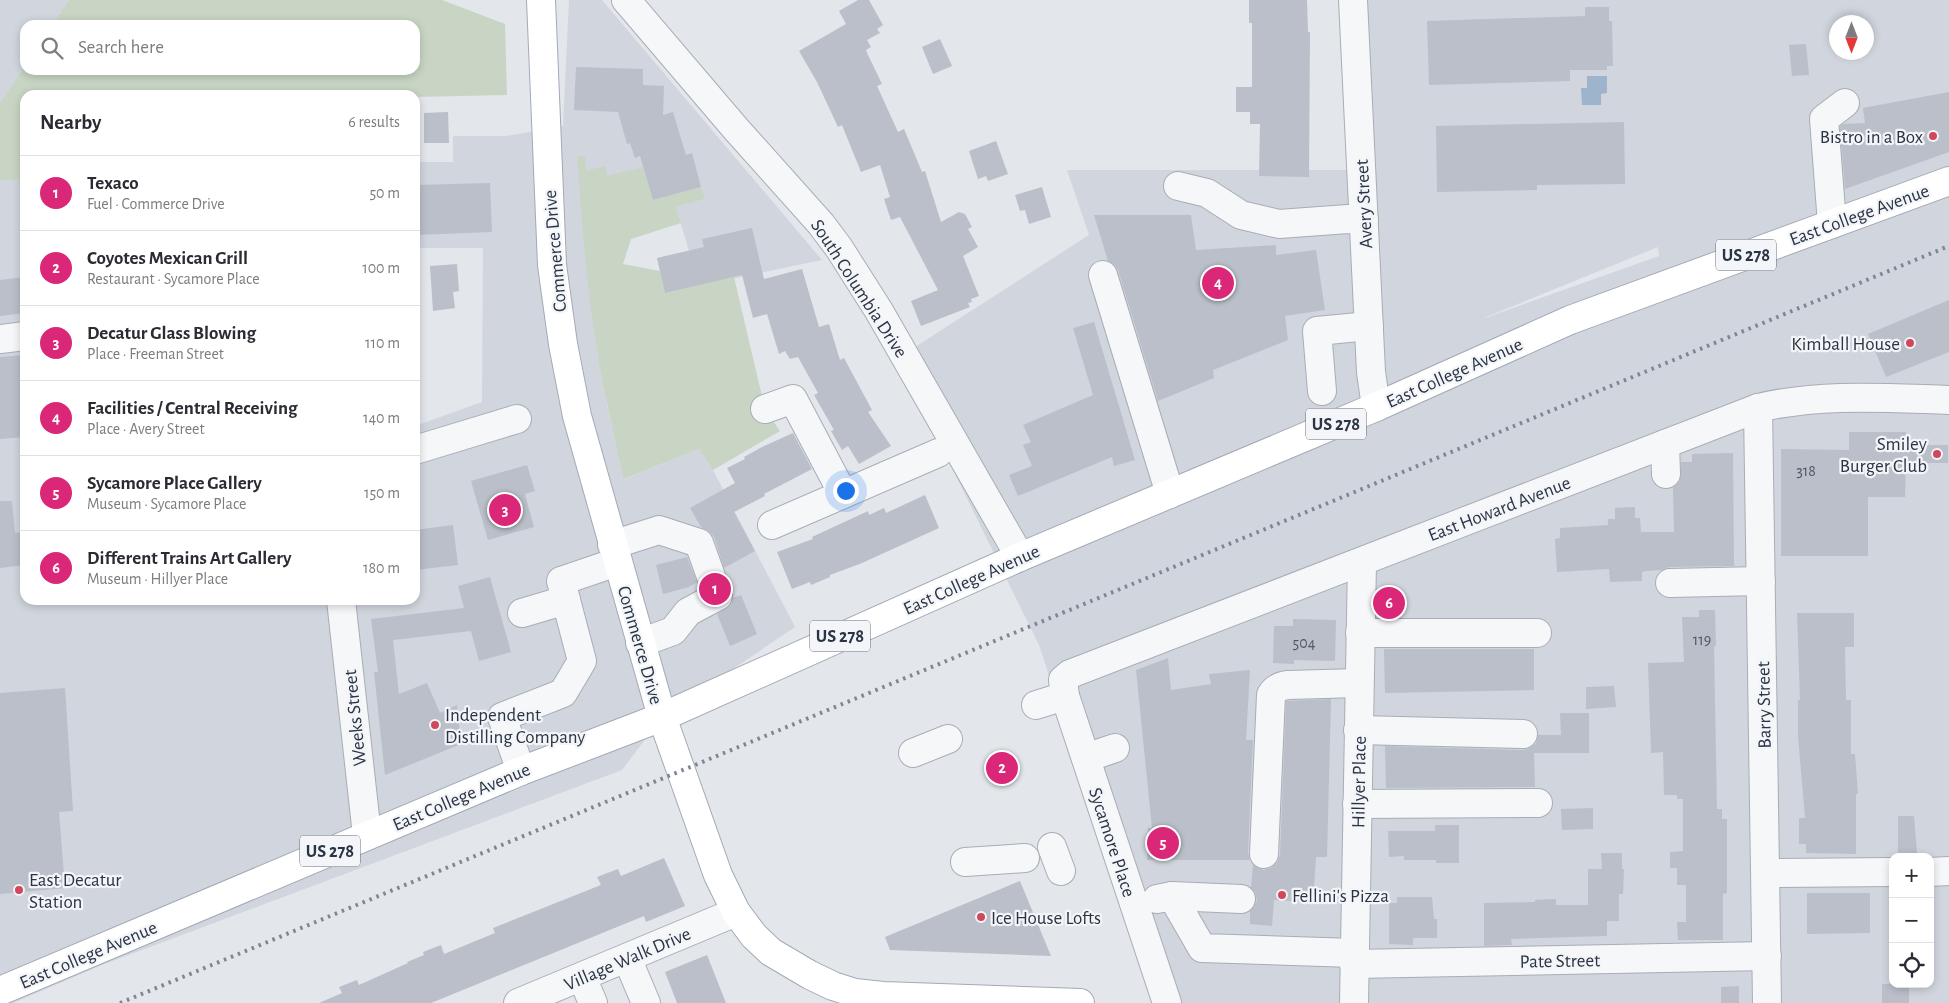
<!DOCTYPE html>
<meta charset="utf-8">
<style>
:root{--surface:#fff;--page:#f2f2f3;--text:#2b2b33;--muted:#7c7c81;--line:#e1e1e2;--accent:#db2777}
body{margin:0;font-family:"Alegreya Sans",sans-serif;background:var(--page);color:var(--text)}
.controls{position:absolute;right:15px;bottom:15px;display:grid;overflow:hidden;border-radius:10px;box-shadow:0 2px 8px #0003}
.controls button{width:45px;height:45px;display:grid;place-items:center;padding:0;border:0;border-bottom:1px solid var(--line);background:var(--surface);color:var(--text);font:25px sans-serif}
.compass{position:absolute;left:1829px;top:15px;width:45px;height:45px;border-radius:50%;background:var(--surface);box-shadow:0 2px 8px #0003;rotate:180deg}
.you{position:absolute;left:845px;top:490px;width:18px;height:18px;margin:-12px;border:4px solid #fff;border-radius:50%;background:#1a73e8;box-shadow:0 0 0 8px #1a73e833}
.badge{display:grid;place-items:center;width:32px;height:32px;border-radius:50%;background:var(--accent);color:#fff;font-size:16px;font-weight:700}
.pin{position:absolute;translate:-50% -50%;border:2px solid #fff;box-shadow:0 1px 5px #0006}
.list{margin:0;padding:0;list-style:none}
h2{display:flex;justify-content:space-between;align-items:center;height:65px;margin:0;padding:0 20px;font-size:21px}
h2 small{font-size:16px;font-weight:400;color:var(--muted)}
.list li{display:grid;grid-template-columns:32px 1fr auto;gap:15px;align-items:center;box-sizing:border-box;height:75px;padding:0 20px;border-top:1px solid var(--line)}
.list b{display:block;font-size:19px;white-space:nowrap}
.list p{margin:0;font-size:16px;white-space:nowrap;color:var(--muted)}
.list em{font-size:16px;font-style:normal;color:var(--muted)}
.icon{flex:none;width:28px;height:28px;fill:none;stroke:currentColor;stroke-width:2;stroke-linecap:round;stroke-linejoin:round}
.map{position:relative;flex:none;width:1949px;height:1003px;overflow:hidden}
.search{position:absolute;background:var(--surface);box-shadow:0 2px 8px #0003;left:20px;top:20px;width:400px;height:55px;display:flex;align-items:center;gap:12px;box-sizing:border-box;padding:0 18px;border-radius:15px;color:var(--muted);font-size:19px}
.panel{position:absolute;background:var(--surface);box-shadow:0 2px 8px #0003;left:20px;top:90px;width:400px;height:515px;border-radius:15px}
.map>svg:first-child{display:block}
</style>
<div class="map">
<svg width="1949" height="1003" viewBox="0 0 1949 1003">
<rect width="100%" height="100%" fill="#e3e6eb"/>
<g fill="#d1d5dd" fill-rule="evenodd">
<path d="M0 0H69L52 25H25V65L0 103Z"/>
<path d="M569 0H602L822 260 665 293 657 258 689 251 676 207 706 199 701 187 653 200 585 254 596 343 608 410 625 479 699 449 713 470 795 627 662 717 622 770 102 965 13 1003H0V181L25 179V600H415V426L482 402 483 248H415V162H453V136H506L563 126Z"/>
<path d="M1355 0H1949V1003H1166L1144 965 1039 645 898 358 1089 235 1067 170H1355ZM1836 22H1866V52H1836ZM1658 247 1659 256 1485 318 1486 317ZM1893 857H1930V984H1893Z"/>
</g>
<g fill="#c8d5c4">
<path d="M69 0H442L505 24 507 95 415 97V95H25V179L0 181V103L25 65V70H415V25H52Z"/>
<path d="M585 156 586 171 605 166 607 176 643 167 653 200 701 187 706 199 676 207 681 223 631 239 623 264 660 271 665 293 734 277 765 409 780 431 713 470 699 449 624 479C614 434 603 390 596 344 586 282 582 220 577 157Z"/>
</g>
<path fill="#9eb4cc" d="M1587 76H1607V93L1601 94V105H1582L1581 88H1587Z"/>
<g fill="#babfc9">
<path d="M858 0H869L883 25 877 29 880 33 867 40 871 47 866 50 868 55 882 84 877 86 898 132 904 129 922 172 925 171 941 222 959 212 965 214 972 227 968 229 978 247 963 256 979 296 971 299 972 302 968 303 970 307 921 326 911 301 938 290 900 217 891 220 884 199 890 197 880 165 861 172 842 125 838 127 817 82 799 51 846 24 839 11Z"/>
<path d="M1249 0H1307L1308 32H1310L1309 177 1259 176 1260 124H1250V112H1236V87H1252V23H1249Z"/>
<path d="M1585 7H1609V21H1612L1613 66H1607V70H1570V81L1429 85 1427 21 1585 16Z"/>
<path d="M940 39 952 66 933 74 922 47Z"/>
<path d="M1806 44 1809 75 1792 76 1789 45Z"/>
<path d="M576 67 643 69V85L664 86 663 115 673 112 686 155 692 153 701 187 653 200 640 156 635 158 630 143 627 144 618 112 574 110Z"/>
<path d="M1949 92V152L1845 189 1840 126 1843 124 1865 123 1863 108Z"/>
<path d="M448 112 449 143H424V113Z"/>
<path d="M1624 122 1625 184 1537 185V190L1437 192 1436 126Z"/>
<path d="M996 141 1008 174 988 181 986 176 978 179 969 151Z"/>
<path d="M490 183 492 232 415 235V185Z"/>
<path d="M1042 187 1051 217 1029 224 1025 210 1020 211 1015 195Z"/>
<path d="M1094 215H1191L1196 250 1276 245V255L1316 250 1325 310 1285 316 1288 340 1213 370 1214 378 1158 401 1118 270 1114 264 1108 261Z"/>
<path d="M752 228 764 279 802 269 819 327 829 324 840 360 844 358 872 410 868 412 891 446 859 464 848 446 842 450 831 431 834 430 814 395 818 393 798 357 790 359 785 351 779 354 767 314 753 318 742 275 665 293 657 258 704 247 702 239Z"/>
<path d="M457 264 459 291 453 292 455 308 433 311 430 266Z"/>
<path d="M25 277V313L0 316V280Z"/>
<path d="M1949 300V352L1886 377 1868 334Z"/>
<path d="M1094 322 1135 460 1114 466 1112 457 1018 496 1009 475 1032 466 1023 445 1031 442 1023 425 1093 395 1073 328Z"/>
<path d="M25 355V437L0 439V357Z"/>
<path d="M1849 432H1906V445H1948V463H1906L1905 497H1868V556H1781V449L1849 450Z"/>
<path d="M793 433 812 469 764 494 765 496 734 512 755 551 724 568 714 537 710 532 701 527 690 508 735 483 727 468 745 459 744 457 762 447Z"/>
<path d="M1733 453 1734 566 1670 567 1661 570 1646 571 1642 572V581L1610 582 1609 569 1557 572 1555 539 1560 538V528L1608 525V519H1615V508L1635 507V518H1640L1641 532H1674L1673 488 1680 481 1681 462H1692V454Z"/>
<path d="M527 465 535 491 525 494 534 527 488 540 471 481Z"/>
<path d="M925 495 939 528 862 563 830 575V577L811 585 810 582 792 589 777 552 813 539 812 537 868 511 869 515 884 508 886 513Z"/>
<path d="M0 501H12L15 533 22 532V537H25V565L0 568Z"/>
<path d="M453 525 458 565 415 570V530Z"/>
<path d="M687 557 697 582 689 587 663 594 656 565Z"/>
<path d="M490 577 511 652 479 661 471 631 393 640 399 694 427 683 440 713 457 705 461 744 385 775 374 672H378L371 619 464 608 458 586Z"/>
<path d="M741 595 757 634 730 646 717 614 731 605 733 598Z"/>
<path d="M1699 610H1715L1716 646H1714L1717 809H1722V819H1727V893L1723 894V940H1678L1677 922H1686V885H1677V868H1670V852L1683 851V799H1677V795H1664L1663 752 1651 753 1648 663 1684 662 1682 617H1699Z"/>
<path d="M1797 613H1854V647H1845L1846 700H1851V754H1855L1858 794H1856V854L1806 853V844H1799V818H1805L1798 736V700H1800Z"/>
<path d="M1293 619 1336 620 1335 661 1294 660V664L1273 663 1274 626H1293Z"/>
<path d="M1384 649H1534V690L1385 693Z"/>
<path d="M1168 658 1171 690 1211 684 1209 674 1250 670 1246 740H1253L1248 853 1250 860H1147L1148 828H1152L1136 670Z"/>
<path d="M1614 686 1616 707 1586 709V687Z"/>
<path d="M65 688 73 811 59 812 65 888 0 894V693Z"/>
<path d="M1331 699 1327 857H1316L1313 902 1274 900 1272 926 1250 924V911L1254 907 1257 900 1255 892 1251 888 1253 864 1263 870 1271 868 1277 863 1280 855 1286 701Z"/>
<path d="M1560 713H1589V753H1534L1535 787 1386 788 1385 746 1523 750 1531 747 1536 743 1538 735H1561Z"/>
<path d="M1593 808V829L1562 830 1561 809Z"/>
<path d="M1898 816H1914L1917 853H1898Z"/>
<path d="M1435 825H1459V863H1436V860H1404V856L1389 857 1388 831H1435Z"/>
<path d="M1601 853H1622V869H1624L1623 894H1619V921H1607V936L1511 939 1512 945 1484 946V903L1535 902V900L1556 899V905H1588V869H1602Z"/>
<path d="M664 858 685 906 646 922 644 916 431 1003H319L342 993 339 987 357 980 359 985 408 963 407 962 424 955 423 952 441 945 444 954 495 933 493 928 601 885 597 877 618 869 621 876Z"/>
<path d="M1020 881 1051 956 890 950 885 937Z"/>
<path d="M1807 893H1870V933L1807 934Z"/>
<path d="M1397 897H1432L1434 919H1437V938H1413V945L1389 944V903H1397Z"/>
<path d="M707 955 726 1003H677L665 972Z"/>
<rect x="1882" y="984" width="27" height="19"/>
<path d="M1739 986V1003H1721V987Z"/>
</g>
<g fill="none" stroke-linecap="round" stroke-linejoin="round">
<defs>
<g id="minor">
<path d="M626 0 736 129 821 224 839 248 879 311 1020 557"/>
<path d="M1353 0 1371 372 1376 407"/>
<path d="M1178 186 1207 193 1241 215 1279 224 1348 219 1364 220"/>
<path d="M1832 224 1824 119 1845 103"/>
<path d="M1103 275 1170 494"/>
<path d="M0 339 25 336"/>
<path d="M1322 391 1317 331 1369 326"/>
<path d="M1758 408 1767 1003"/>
<path d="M765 409 793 399 843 494"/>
<path d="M1665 444 1666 474"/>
<path d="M415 450 517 419"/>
<path d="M772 525 938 453"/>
<path d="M612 545 659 530 699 543 718 596 688 612 673 631 640 643"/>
<path d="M1670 583 1761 581"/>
<path d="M341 600 367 835"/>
<path d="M522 613 566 600"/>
<path d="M1360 633H1537"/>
<path d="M1036 705 1065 696"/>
<path d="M1358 730 1523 734"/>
<path d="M913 753 948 739"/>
<path d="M1086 758 1115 748"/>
<path d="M521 771 502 717 563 693 582 661 561 581 617 562"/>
<path d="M1357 804 1538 803"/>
<path d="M1052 847 1061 871"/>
<path d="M1264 854 1271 695C1275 688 1280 686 1288 685L1359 683"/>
<path d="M965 862 1025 858"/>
<path d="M1930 872 1949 871"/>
<path d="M1766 873 1893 872"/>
<path d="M1172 896 1202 948 1354 953"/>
<path d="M1157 899 1172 896 1241 899"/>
<path d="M627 958 646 1003"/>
<path d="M1354 964 1767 956"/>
<path d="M582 977 593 1003"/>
<path d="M518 1003 736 912"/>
<path d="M1167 1003 1065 696 1063 680 1070 674 1758 408C1821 393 1885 398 1949 400"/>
<path d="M1354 1003 1362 562"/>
</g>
<g id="major">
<path d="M541 0 552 265 563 344 577 416 662 717 718 875 736 912 754 936 771 952 810 975 833 986 855 993 883 996 1080 1003"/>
<path d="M0 991 521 771 662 717 1020 557 1376 407 1570 320 1949 181"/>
</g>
</defs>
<use href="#minor" stroke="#a8adb6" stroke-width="30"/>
<use href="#major" stroke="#a2aab7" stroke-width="30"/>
<use href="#minor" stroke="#f6f7f9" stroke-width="28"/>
<use href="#major" stroke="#fff" stroke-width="28"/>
<path stroke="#7c8695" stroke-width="4" stroke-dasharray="2.5 5" stroke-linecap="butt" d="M120 1003 1949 246"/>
</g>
<g fill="#d1475c" stroke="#f3f5f8" stroke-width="2">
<circle cx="1933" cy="136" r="5"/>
<circle cx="1910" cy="343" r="5"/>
<circle cx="1937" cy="454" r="5"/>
<circle cx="435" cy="725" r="5"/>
<circle cx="19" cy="890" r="5"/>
<circle cx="1282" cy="895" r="5"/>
<circle cx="981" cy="917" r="5"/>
</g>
<g text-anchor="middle" stroke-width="4.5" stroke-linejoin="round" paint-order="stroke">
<g font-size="16" fill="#4e5765">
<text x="1806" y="476">318</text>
<text x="1702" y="645">119</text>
<text x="1304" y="648">504</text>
</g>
<g fill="#f3f5f8" stroke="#666e7a" stroke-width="1">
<rect x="1716" y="239.5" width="60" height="31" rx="4"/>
<rect x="1306" y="408.5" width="60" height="31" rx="4"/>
<rect x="810" y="620.5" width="60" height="31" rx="4"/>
<rect x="300" y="835.5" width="60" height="31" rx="4"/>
</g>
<g font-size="18" font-weight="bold" fill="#2a3444">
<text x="1746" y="261">US 278</text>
<text x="1336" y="430">US 278</text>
<text x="840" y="642">US 278</text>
<text x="330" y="857">US 278</text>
</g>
<g font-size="19" fill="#2a3444" stroke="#f3f5f8" text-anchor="start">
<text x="1923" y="143" text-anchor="end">Bistro in a Box</text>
<text x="1900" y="350" text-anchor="end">Kimball House</text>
<text x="1927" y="450" text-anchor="end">Smiley<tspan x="1927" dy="22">Burger Club</tspan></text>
<text x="445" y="721">Independent<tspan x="445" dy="22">Distilling Company</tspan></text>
<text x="29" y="886">East Decatur<tspan x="29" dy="22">Station</tspan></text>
<text x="1292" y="902">Fellini's Pizza</text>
<text x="991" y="924">Ice House Lofts</text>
</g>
<g font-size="19" fill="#2a3444" stroke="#f3f5f8">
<text transform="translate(1363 204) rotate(-93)" y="7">Avery Street</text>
<text transform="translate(1859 214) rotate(-20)" y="7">East College Avenue</text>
<text transform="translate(554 251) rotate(-95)" y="7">Commerce Drive</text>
<text transform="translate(860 288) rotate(57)" y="7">South Columbia Drive</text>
<text transform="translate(1454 372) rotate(-24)" y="7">East College Avenue</text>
<text transform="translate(1499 508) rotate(-21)" y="7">East Howard Avenue</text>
<text transform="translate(971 579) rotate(-24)" y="7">East College Avenue</text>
<text transform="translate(641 645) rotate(74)" y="7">Commerce Drive</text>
<text transform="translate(1763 705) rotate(-91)" y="7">Barry Street</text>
<text transform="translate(354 718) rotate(-96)" y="7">Weeks Street</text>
<text transform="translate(1358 782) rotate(-89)" y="7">Hillyer Place</text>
<text transform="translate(461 796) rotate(-23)" y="7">East College Avenue</text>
<text transform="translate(1113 842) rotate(72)" y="7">Sycamore Place</text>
<text transform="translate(88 954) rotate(-23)" y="7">East College Avenue</text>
<text transform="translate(627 958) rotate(-23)" y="7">Village Walk Drive</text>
<text transform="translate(1560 960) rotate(-1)" y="7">Pate Street</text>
</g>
</g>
</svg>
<div class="controls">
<button>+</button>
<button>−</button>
<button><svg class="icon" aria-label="locate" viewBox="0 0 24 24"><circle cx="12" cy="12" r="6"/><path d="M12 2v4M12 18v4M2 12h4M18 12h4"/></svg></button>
</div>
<svg class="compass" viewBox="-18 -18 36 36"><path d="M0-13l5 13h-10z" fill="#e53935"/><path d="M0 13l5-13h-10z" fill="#7c7c81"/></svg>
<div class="you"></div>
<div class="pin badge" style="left:715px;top:589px">1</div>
<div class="pin badge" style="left:1002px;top:768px">2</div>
<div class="pin badge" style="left:505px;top:510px">3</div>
<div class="pin badge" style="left:1218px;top:283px">4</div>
<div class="pin badge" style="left:1163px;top:843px">5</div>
<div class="pin badge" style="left:1389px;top:603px">6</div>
<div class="search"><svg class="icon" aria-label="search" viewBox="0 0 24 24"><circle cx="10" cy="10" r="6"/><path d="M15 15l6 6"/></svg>Search here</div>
<section class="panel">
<h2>Nearby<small>6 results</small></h2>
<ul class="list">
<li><span class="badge">1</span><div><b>Texaco</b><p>Fuel · Commerce Drive</p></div><em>50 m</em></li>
<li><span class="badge">2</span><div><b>Coyotes Mexican Grill</b><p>Restaurant · Sycamore Place</p></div><em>100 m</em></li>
<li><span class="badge">3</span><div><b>Decatur Glass Blowing</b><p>Place · Freeman Street</p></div><em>110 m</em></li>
<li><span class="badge">4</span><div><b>Facilities / Central Receiving</b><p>Place · Avery Street</p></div><em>140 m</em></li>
<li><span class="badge">5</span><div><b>Sycamore Place Gallery</b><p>Museum · Sycamore Place</p></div><em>150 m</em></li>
<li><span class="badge">6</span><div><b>Different Trains Art Gallery</b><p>Museum · Hillyer Place</p></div><em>180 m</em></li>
</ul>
</section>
</div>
